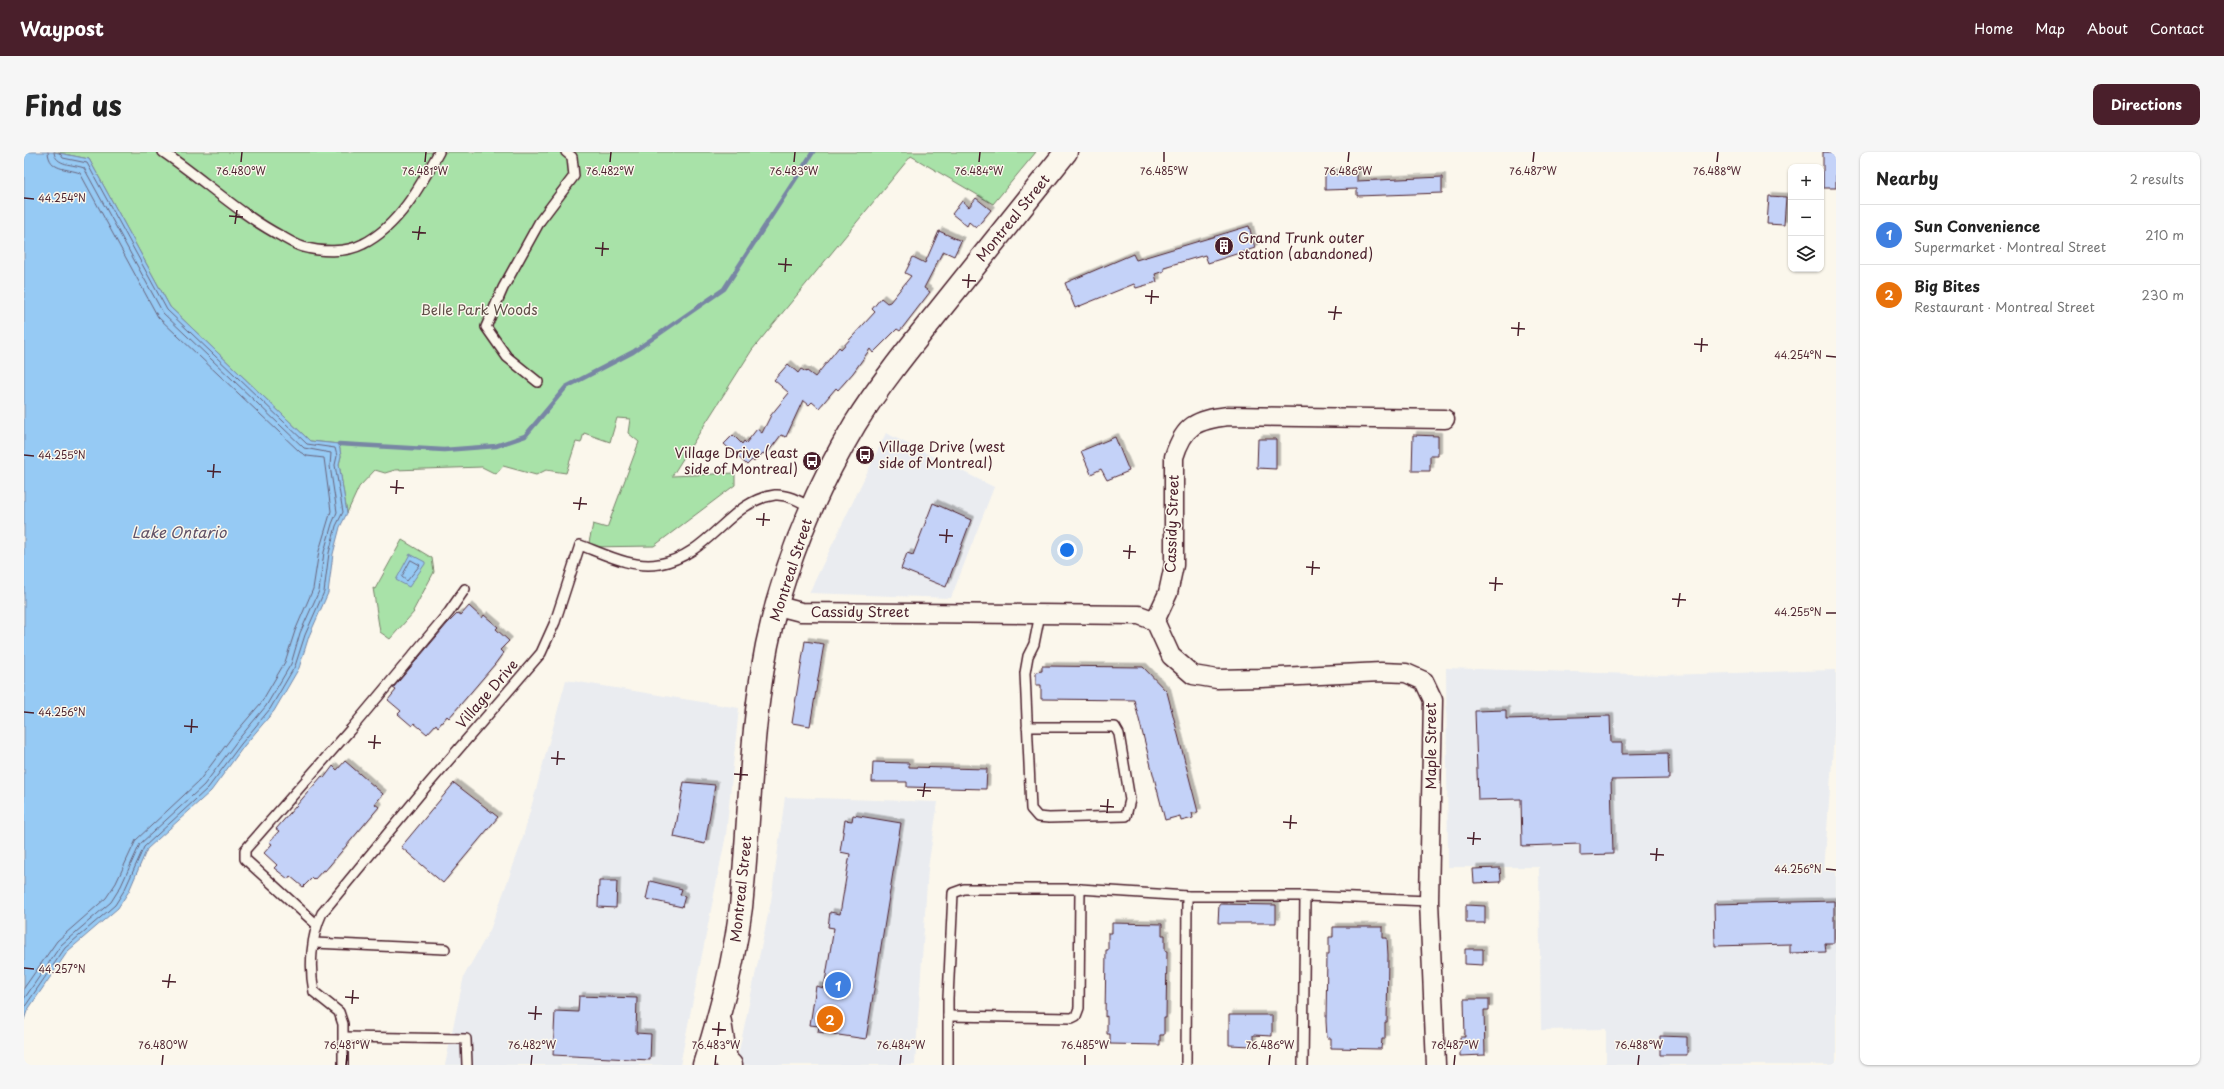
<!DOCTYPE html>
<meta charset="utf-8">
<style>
:root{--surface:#fff;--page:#f6f6f6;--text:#222;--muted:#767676;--line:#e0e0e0;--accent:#4a1f2b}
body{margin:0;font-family:"Playpen Sans",sans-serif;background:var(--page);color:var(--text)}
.controls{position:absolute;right:12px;top:12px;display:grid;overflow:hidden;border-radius:8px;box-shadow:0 1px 3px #0004}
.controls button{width:36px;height:36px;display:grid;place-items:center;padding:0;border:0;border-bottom:1px solid var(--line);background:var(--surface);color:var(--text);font:20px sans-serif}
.you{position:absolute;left:1043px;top:398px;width:14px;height:14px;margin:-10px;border:3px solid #fff;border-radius:50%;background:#1a73e8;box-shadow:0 0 0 6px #1a73e833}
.badge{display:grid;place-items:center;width:26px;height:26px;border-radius:50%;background:var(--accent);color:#fff;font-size:13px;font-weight:700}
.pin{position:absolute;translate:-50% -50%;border:2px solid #fff;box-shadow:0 1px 4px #0006}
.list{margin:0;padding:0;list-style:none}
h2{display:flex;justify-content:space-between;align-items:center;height:52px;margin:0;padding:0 16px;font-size:17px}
h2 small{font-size:13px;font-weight:400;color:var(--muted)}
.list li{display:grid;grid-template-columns:26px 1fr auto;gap:12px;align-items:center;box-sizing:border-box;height:60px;padding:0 16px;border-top:1px solid var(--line)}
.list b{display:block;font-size:15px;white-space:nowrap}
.list p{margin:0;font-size:13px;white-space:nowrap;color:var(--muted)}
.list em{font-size:13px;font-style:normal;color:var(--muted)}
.icon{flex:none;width:22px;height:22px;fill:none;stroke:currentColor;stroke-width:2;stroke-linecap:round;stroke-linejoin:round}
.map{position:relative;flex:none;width:1812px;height:913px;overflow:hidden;border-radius:8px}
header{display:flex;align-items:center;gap:24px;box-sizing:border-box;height:56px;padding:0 20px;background:var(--accent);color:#fff}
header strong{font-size:19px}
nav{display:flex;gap:22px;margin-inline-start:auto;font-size:14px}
.intro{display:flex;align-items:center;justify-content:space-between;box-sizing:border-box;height:96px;padding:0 24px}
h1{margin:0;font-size:28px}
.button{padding:10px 18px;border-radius:8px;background:var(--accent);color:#fff;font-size:14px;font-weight:700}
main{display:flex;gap:24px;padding:0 24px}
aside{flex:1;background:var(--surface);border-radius:8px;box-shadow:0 1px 3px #0004}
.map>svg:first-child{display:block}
</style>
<header>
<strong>Waypost</strong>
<nav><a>Home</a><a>Map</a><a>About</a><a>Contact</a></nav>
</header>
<div class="intro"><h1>Find us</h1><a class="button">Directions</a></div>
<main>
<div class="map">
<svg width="1812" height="913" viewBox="0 0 1812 913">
<defs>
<filter id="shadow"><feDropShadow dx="3.5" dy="-3.5" stdDeviation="0" flood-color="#0004"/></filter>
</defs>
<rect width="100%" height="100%" fill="#fbf7ec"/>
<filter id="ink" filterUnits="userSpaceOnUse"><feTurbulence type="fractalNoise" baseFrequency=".025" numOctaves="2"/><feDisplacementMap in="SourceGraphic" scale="8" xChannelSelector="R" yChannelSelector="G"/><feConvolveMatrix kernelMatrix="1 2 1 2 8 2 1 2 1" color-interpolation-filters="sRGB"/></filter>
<g filter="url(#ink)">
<g fill="#eaecf0">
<path d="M862 281 970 335 927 446 785 441Z"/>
<path d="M1422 516 1640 523 1812 518V555L1800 719H1812V913H1582V877L1517 878 1515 715H1424Z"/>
<path d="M542 528 715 556 702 683 656 913H421L440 824 466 778 497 692Z"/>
<path d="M761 645 914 650 904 716 891 913H712L747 749Z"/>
</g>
<g fill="#a8e2a8" stroke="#79806a">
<path d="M30 0H1012L969 52 887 4 728 198 648 324 711 321V333L630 394 564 395 569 372 583 376 615 290 604 281 606 267 593 266 586 290 560 281 557 291 552 290 542 321 522 318 512 323 479 314 472 322 458 315 371 318 361 321 351 318 335 335 323 361 315 312 317 304 315 292 286 289 146 155 65 7Z"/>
<path d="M378 388 408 406 410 420 389 459 390 460 366 487 356 480 349 436 351 437Z"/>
</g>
<g fill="#96caf4" stroke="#7886a4">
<path d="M0 0H30L65 7 146 155 286 289 315 292 317 304 315 312 323 361 316 375 309 402 304 441 285 484 275 516 250 559 220 594 187 639 123 697 105 739 94 756 44 799 3 859 0 868Z"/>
<path d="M386 402 401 410V412L385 435 372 428Z"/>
</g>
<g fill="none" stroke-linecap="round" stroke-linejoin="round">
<g stroke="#68637b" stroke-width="1">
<path d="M387 408 396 413 383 429 378 425Z"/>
<path d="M0 836 33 789 82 746 92 731 112 688 175 629 208 585 237 551 261 510 271 479 289 437 295 399 307 359 300 306 283 304 276 300 134 165 56 21C43 16 25 19 24 0"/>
<path d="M0 847 37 793 87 750 97 734 116 692 180 633 213 589 242 554 267 512 276 481 295 439 300 400 308 372 313 360 306 314 307 301 280 296 139 161 60 16C50 12 31 14 30 0"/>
<path d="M0 856 41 796 91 753 101 737 120 695 184 636 217 592 246 557 271 514 281 483 300 440 305 401 312 374 319 360 311 313 313 304 311 296 283 292 143 158 63 11 39 6 35 0"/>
</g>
<path stroke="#7886a4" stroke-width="4.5" d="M315 292 420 298 472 294 501 284 542 235 609 200 700 137 789 0"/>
</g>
<g fill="#c4d2f8" stroke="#4a1f2b" filter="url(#shadow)">
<rect x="1799" y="0" width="13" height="36"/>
<path d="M1333 20V29L1418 25V41L1333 44V37L1301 38V21Z"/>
<path d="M1745 44 1762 45 1760 73 1743 72Z"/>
<path d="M952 46 967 58 952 76 945 70 943 74 928 62 938 49 945 55Z"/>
<path d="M1225 74 1231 96 1184 111 1181 103 1140 115V119L1131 122 1133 130 1112 136 1110 132 1051 156 1041 131 1109 102 1112 108Z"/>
<path d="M915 79 937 89 930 104 919 99 900 136 906 140 876 179 873 177 849 201 846 197 829 221 814 238 812 236 795 256 788 250 785 253 779 248 762 285 757 283 742 303 739 301 730 310 728 308 723 313 700 292 709 283 718 292 720 289 722 291 733 277 738 281 747 263 765 241 750 228 764 212 774 221 777 217 782 220 783 219 791 225 815 195 817 197 851 160 848 157 857 146 863 151 866 150 887 124 881 121 889 105 901 111Z"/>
<path d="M1389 283 1414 284V304H1406V319H1388Z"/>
<path d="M1091 285 1105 319 1083 328 1077 317 1067 322 1057 299Z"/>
<path d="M1234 287H1252V317L1233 316Z"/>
<path d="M909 351 947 368 922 435 877 417 883 401 889 403Z"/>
<path d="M445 454 458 466 460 463 474 475 472 477 485 489 476 498 479 501 471 512 425 566 423 564 414 575 412 572 403 582 390 571 388 574 374 562 377 559 364 548 372 538 369 536 423 472 434 461 437 463Z"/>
<path d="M781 489 800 492 786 574 768 571Z"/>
<path d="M1018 514 1119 515 1143 540 1174 660 1168 661 1169 666 1157 669 1156 664 1141 668 1110 548 1017 547V533H1012V520L1018 519Z"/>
<path d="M1482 558V567L1586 564 1587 591H1598V602L1644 601 1645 627 1587 628 1589 702 1556 703V692L1498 694 1497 647 1454 648 1451 559Z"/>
<path d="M321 609 359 642 351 652 355 655 301 719 299 718 290 728 288 726 279 735 266 724 264 727 250 716 253 713 240 701 248 692 245 690 255 679 252 677 298 624 300 626 309 614 313 618Z"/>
<path d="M849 610 885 611V615L963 617 962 637 883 635V630H848Z"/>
<path d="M660 630 691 633 681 692 650 685Z"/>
<path d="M430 631 474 665 419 731 377 695Z"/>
<path d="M829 663 877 671 842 887 794 880 795 874 786 873 792 834 800 836 810 776 804 775 806 760 816 762 826 702 816 700 821 668 828 669Z"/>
<path d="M1476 716 1477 730 1450 731 1449 717Z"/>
<path d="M575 729H593L592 756 574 755Z"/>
<path d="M626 729 658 737 656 743 661 744 658 755 622 747Z"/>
<path d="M1810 749V791H1801L1802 800 1766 801V792L1691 794 1690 752Z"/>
<path d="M1195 752 1252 753V771H1194Z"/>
<path d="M1442 753 1461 754V771H1442Z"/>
<path d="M1088 771 1138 772V783H1141V799H1143L1142 866H1140V883H1136V893L1086 892V882H1083V864L1081 865 1082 798H1084V781H1088Z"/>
<path d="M1309 775H1359V786H1363L1364 803 1363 870H1361V887H1358L1357 897 1307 896V886H1303L1302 869 1303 802H1305V785H1309Z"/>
<path d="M1441 797H1459V813L1441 812Z"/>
<path d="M555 844 613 846 612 881 627 882 626 908 529 903 531 859 554 860Z"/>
<path d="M1440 847H1465V858H1460L1461 903 1436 904V885H1441Z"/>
<path d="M1205 863H1248V884L1229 883V894L1205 893Z"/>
<path d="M1636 884 1663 885V903H1636Z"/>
</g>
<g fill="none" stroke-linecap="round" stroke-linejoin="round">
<defs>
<g id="service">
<path d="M139 0C179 27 215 62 257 84 264 88 272 93 279 95 297 100 322 101 339 92 374 75 397 33 415 0"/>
<path d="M514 230 483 205 462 175 479 136 516 69 550 24 548 5 542 0"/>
<path d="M1003 575H1091L1095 582 1106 648 1102 664 1025 666 1014 665 1007 657 1001 521 1004 504 1010 492 1016 462"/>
<path d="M1163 744H1281L1279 913"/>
<path d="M1281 744 1405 749"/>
<path d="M292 772 221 707V698L327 577 425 460 441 437"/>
<path d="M290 791 421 797"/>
<path d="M924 864 1048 866 1052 864 1055 856 1056 737"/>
<path d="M320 885 442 887 443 913"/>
<path d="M319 913V872L315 860 290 840C285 815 287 784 298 761L401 636 517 501 531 470 556 393C580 402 609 417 635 412 685 404 706 348 751 343 764 342 777 350 788 356"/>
<path d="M924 913V846L929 741 940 737H1056L1163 744 1162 913"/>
</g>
<g id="minor">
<path d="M754 454 777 460 1115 463 1131 469 1144 441 1150 413V305C1160 273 1172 268 1204 264L1421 267"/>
<path d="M1131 469 1147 504 1169 523 1193 527 1237 526 1357 520 1382 521 1400 529 1409 548 1405 749 1412 913"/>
</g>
<g id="secondary">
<path d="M696 870 702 908 707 913"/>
<path d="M680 913C697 861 710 810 717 755 726 668 726 580 743 493 759 416 791 339 831 272 857 230 891 189 922 150 962 100 1002 50 1042 0"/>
</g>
</defs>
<use href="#service" stroke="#4a1f2b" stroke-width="12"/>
<use href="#minor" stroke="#4a1f2b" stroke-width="21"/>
<use href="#secondary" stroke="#4a1f2b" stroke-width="25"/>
<use href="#service" stroke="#fbf7ec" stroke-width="9"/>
<use href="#minor" stroke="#fbf7ec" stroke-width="18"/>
<use href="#secondary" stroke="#fbf7ec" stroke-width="22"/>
</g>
</g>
<path fill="none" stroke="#4a1f2b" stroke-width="1.5" d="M217 10 218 0M401 10 402 0M586 10 587 0M770 10 771 0M955 10 956 0M1140 10V0M1324 10 1325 0M1509 10 1510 0M1693 10 1694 0M0 46 10 47M205 64 219 65M211 72 213 58M388 80 402 81M394 88 396 74M571 96 585 97M578 104 579 90M754 112 768 113M761 120 762 106M938 128 952 129M944 136 945 122M1121 144 1135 145M1127 152 1128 138M1304 160 1318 161M1310 168 1312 154M1487 176 1501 177M1494 184 1495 170M1670 192 1684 193M1677 200 1678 186M1802 204 1812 205M0 303 10 304M183 319 197 320M189 326 190 312M366 335 380 336M372 342 373 328M549 351 563 352M555 358 557 345M732 367 746 368M739 374 740 361M915 383 929 384M922 391 923 377M1099 399 1112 400M1105 407 1106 393M1282 415 1296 416M1288 423 1289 409M1465 431 1479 432M1471 439 1472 425M1648 447 1662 448M1654 455 1656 441M1802 461H1812M0 560 10 561M160 574 174 575M167 581 168 567M344 590 357 591M350 597 351 583M527 606 541 607M533 613 534 599M710 622 724 623M716 629 717 615M893 638 907 639M899 645 901 631M1076 654 1090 655M1083 661 1084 647M1259 670 1273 671M1266 677 1267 663M1443 686 1457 687M1449 693 1450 680M1626 702 1640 703M1632 709 1633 696M1802 717 1812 718M0 816 10 817M138 829 152 830M144 836 146 822M321 845 335 846M328 852 329 838M504 861 518 862M511 868 512 854M688 877 702 878M694 884 695 870M138 913 139 903M322 913 323 903M507 913 508 903M691 913 692 903M876 913 877 903M1061 913V903M1245 913 1246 903M1430 913 1431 903M1614 913 1615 903"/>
<defs>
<symbol id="building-disc" viewBox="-11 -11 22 22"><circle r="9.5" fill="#4a1f2b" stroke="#fbf7ec"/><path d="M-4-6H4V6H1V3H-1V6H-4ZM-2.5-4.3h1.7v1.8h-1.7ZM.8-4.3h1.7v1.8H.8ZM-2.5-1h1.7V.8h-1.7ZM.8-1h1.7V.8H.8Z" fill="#fff"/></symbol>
<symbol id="bus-disc" viewBox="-11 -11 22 22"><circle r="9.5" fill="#4a1f2b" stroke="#fbf7ec"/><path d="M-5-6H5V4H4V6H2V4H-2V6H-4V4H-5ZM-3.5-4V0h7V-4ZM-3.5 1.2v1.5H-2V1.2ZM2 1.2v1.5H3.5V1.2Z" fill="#fff"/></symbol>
</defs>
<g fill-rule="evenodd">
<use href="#building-disc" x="1189" y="83" width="22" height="22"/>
<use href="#bus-disc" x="830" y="292" width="22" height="22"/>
<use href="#bus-disc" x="777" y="298" width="22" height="22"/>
</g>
<g text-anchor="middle" stroke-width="3" stroke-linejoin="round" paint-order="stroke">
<g font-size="14" fill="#4a1f2b" stroke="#fbf7ec">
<text transform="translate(989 66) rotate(-51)" y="5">Montreal Street</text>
<text transform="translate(1148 372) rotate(-88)" y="5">Cassidy Street</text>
<text transform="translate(767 418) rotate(-72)" y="5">Montreal Street</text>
<text x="836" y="465">Cassidy Street</text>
<text transform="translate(463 542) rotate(-49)" y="5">Village Drive</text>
<text transform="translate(1407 594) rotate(-90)" y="5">Maple Street</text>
<text transform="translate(717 737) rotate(-84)" y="5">Montreal Street</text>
</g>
<g font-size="14" fill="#4a1f2b" stroke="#fbf7ec" text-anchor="start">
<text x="1214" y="91">Grand Trunk outer<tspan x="1214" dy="16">station (abandoned)</tspan></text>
<text x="855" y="300">Village Drive (west<tspan x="855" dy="16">side of Montreal)</tspan></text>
<text x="774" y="306" text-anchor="end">Village Drive (east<tspan x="774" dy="16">side of Montreal)</tspan></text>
</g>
<g font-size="14" fill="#62504a" stroke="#fbf7ec">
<text x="455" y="163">Belle Park Woods</text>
</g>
<g font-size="15" font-style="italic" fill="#615267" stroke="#fbf7ec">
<text x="155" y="386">Lake Ontario</text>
</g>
</g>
<g font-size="10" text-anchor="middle" fill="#4a1f2b" stroke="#fbf7ec" stroke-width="3" stroke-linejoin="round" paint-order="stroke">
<text x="217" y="23">76.480°W</text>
<text x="401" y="23">76.481°W</text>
<text x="586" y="23">76.482°W</text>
<text x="770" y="23">76.483°W</text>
<text x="955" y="23">76.484°W</text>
<text x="1140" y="23">76.485°W</text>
<text x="1324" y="23">76.486°W</text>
<text x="1509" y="23">76.487°W</text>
<text x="1693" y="23">76.488°W</text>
<text x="38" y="50">44.254°N</text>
<text x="1774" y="207">44.254°N</text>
<text x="38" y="307">44.255°N</text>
<text x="1774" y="464">44.255°N</text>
<text x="38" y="564">44.256°N</text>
<text x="1774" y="721">44.256°N</text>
<text x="38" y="821">44.257°N</text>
<text x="139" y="897">76.480°W</text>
<text x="323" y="897">76.481°W</text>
<text x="508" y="897">76.482°W</text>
<text x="692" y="897">76.483°W</text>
<text x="877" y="897">76.484°W</text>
<text x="1061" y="897">76.485°W</text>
<text x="1246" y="897">76.486°W</text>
<text x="1431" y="897">76.487°W</text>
<text x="1615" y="897">76.488°W</text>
</g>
</svg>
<div class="controls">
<button>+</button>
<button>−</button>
<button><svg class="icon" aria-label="layers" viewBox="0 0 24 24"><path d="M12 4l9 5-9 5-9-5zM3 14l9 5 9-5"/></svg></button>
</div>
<div class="you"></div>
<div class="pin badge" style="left:814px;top:833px;background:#3f7fe0">1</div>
<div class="pin badge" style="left:806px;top:867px;background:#e8710a">2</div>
</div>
<aside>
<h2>Nearby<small>2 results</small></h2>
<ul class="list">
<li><span class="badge" style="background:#3f7fe0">1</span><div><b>Sun Convenience</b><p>Supermarket · Montreal Street</p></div><em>210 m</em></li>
<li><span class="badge" style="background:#e8710a">2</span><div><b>Big Bites</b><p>Restaurant · Montreal Street</p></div><em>230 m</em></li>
</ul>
</aside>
</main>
